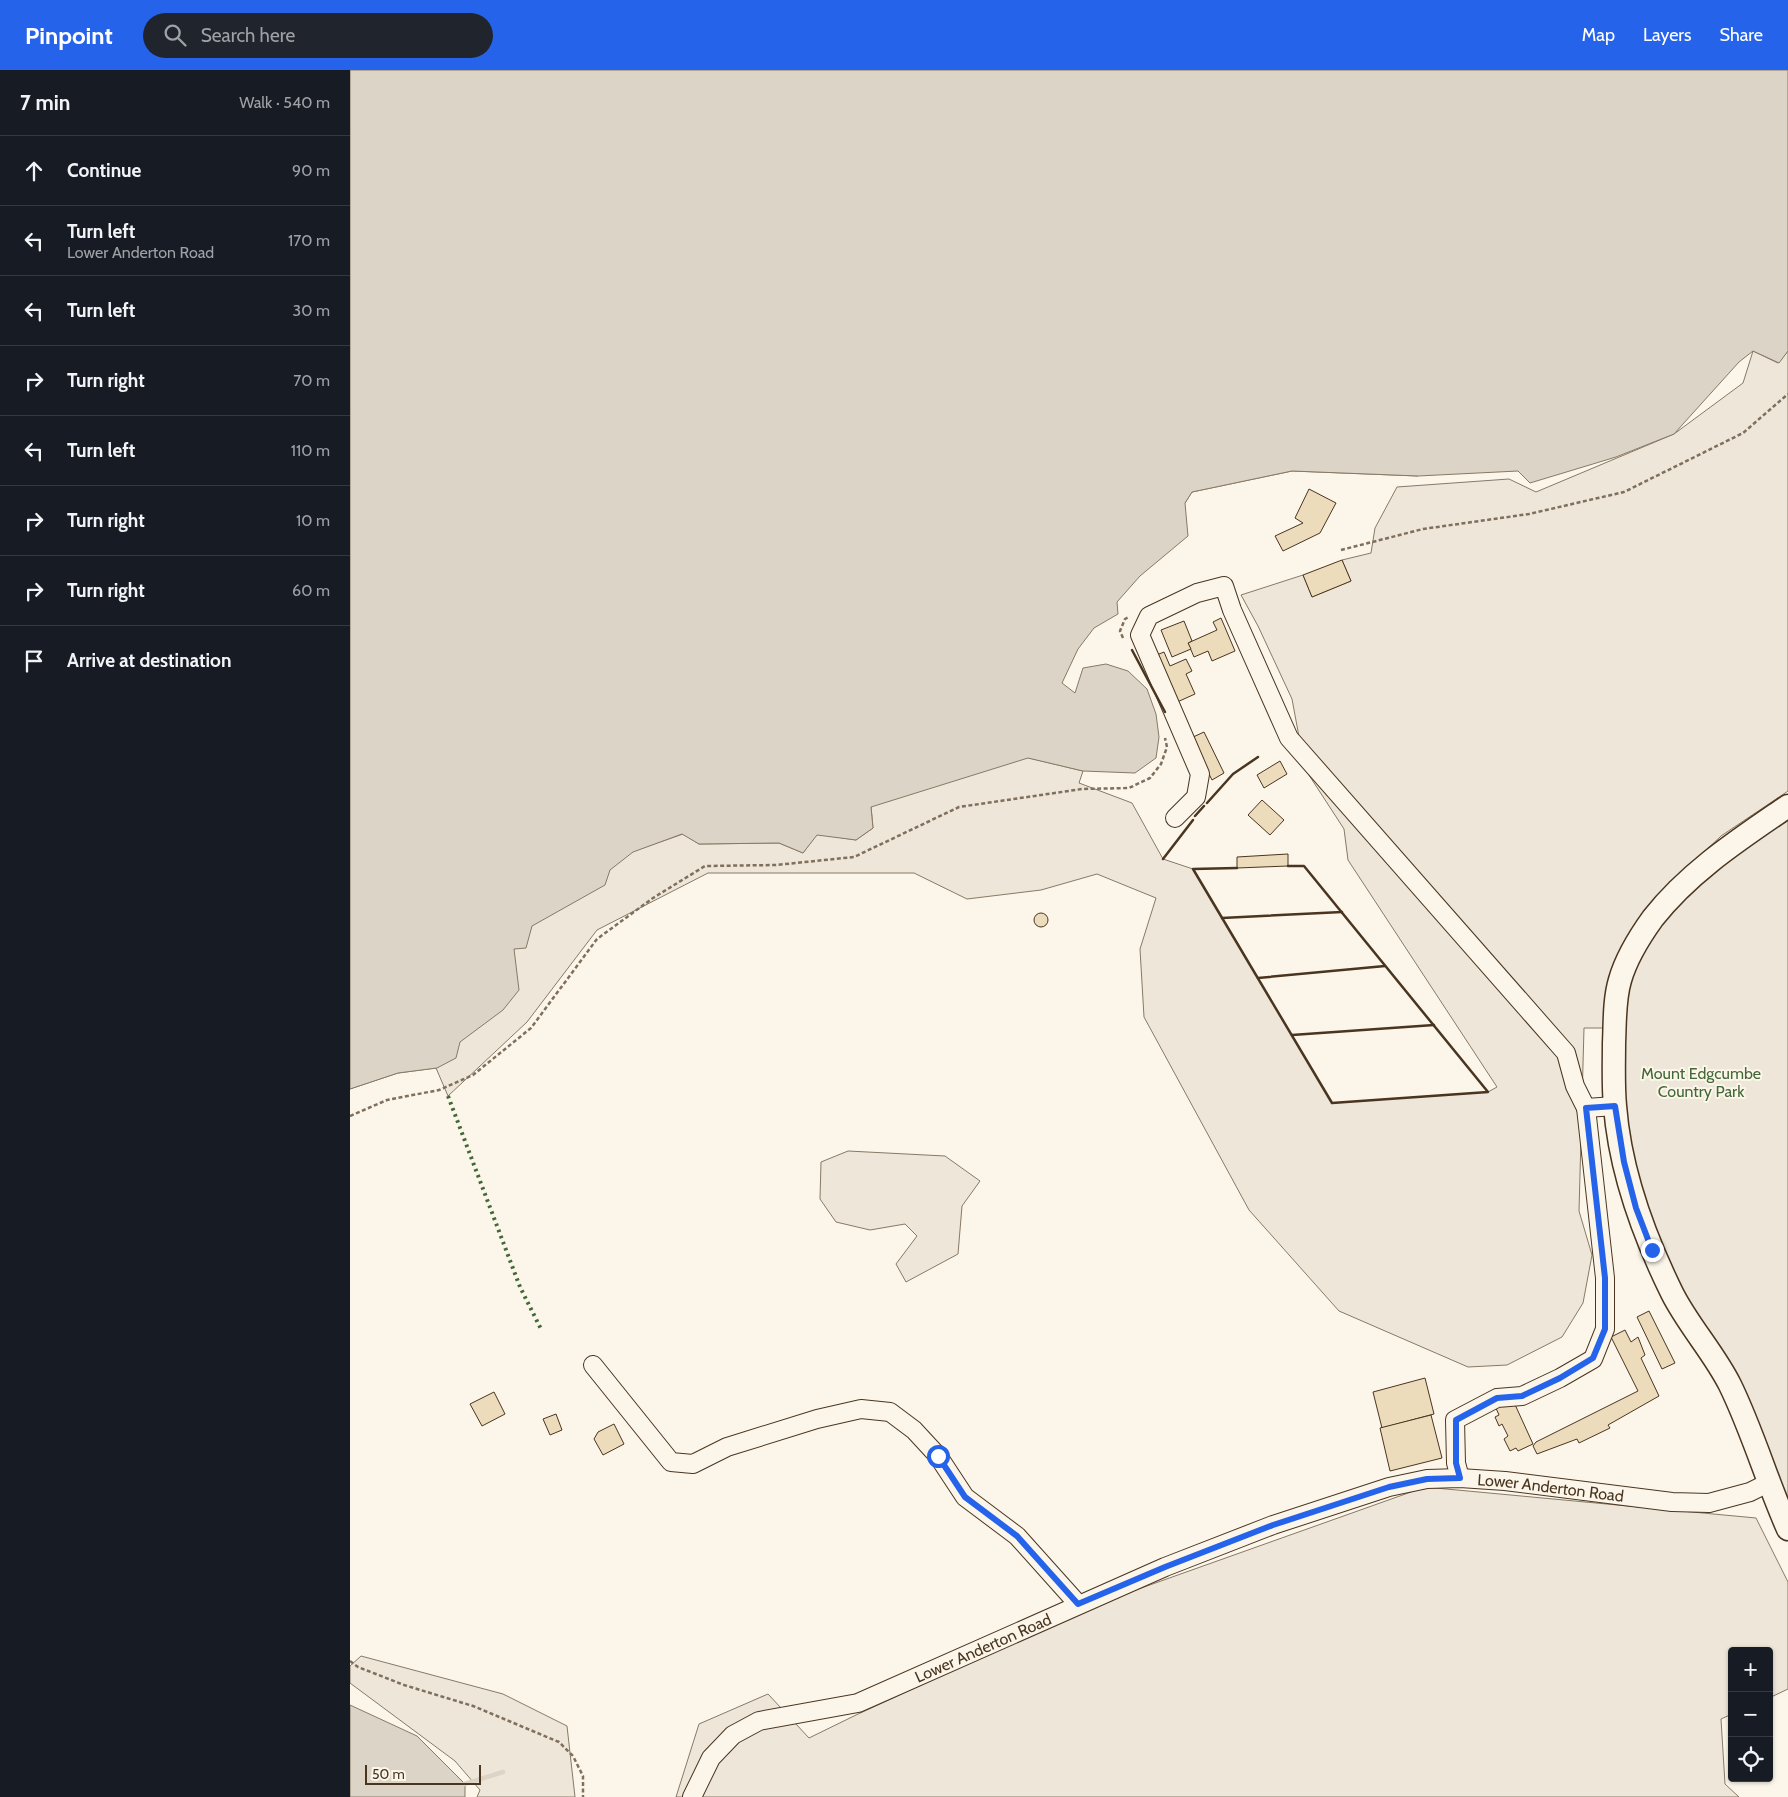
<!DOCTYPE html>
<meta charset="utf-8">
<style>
:root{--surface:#171b24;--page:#20242c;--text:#f1f3f6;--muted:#9ea1a6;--line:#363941;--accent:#2563eb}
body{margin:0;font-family:Cabin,sans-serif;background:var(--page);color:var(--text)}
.controls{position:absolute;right:15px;bottom:15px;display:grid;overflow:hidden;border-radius:5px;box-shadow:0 1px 4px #0004}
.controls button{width:45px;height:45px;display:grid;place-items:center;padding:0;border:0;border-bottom:1px solid var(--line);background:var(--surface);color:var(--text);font:25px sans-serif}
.scale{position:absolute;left:15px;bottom:12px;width:116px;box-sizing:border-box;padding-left:5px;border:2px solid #4a3520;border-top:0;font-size:14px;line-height:18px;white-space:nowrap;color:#4a3520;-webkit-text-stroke:4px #fbf6e9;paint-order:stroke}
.stop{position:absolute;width:15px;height:15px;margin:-11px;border:4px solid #2563eb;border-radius:50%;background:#fff}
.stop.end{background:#2563eb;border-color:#fff;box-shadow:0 1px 5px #0008}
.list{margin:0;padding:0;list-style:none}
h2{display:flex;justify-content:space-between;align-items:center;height:65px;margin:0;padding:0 20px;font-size:21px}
h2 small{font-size:16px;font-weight:400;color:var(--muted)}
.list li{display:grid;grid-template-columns:32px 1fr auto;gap:15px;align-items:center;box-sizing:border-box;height:70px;padding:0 20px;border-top:1px solid var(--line)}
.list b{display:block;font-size:19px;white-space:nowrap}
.list p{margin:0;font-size:16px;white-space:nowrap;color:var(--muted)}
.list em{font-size:16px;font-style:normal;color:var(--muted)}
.icon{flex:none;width:28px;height:28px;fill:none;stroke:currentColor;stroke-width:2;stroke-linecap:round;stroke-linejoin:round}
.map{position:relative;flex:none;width:1438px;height:1727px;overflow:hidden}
header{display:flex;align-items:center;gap:30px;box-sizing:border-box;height:70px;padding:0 25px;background:var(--accent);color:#fff}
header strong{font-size:24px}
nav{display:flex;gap:28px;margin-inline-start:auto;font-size:18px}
.search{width:350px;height:45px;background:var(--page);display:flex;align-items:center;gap:12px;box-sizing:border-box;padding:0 18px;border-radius:28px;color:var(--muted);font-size:19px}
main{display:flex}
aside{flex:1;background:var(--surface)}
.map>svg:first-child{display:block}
</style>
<header>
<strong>Pinpoint</strong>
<div class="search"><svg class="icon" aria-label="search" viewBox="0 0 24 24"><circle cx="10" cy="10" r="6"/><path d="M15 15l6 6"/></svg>Search here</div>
<nav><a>Map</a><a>Layers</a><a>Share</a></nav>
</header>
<main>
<aside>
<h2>7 min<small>Walk · 540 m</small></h2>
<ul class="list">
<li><svg class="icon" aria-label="ahead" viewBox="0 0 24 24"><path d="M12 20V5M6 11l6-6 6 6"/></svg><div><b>Continue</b></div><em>90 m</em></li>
<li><svg class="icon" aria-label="left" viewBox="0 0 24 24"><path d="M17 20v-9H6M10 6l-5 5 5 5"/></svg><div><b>Turn left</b><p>Lower Anderton Road</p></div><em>170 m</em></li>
<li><svg class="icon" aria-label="left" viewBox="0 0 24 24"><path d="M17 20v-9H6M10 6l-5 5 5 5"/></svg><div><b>Turn left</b></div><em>30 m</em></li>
<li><svg class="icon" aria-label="right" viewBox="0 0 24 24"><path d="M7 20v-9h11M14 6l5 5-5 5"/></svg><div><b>Turn right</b></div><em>70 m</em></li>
<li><svg class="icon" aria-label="left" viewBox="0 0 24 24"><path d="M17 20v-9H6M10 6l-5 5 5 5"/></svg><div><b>Turn left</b></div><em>110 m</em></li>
<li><svg class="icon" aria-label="right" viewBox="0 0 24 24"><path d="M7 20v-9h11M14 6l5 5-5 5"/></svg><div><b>Turn right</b></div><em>10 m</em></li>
<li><svg class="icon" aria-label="right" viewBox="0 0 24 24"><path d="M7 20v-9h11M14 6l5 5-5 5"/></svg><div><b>Turn right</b></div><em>60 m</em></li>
<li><svg class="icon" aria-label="arrive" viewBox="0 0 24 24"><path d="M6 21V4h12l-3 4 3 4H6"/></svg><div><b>Arrive at destination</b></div></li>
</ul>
</aside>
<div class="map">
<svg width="1438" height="1727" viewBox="0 0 1438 1727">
<rect width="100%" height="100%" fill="#fbf6e9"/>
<g fill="#ede6d9" stroke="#887966" fill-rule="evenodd">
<path d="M1403 281 1428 293 1438 281V721L1371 766 1312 822 1266 888 1258 958H1234L1229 1141 1242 1185 1233 1233 1212 1267 1157 1295 1118 1297 989 1241 899 1140 794 947 790 879 806 828 747 804 691 820 617 829 564 803H358L247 860 177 952 98 1026 86 998 48 1003 0 1019 714 289 1068 406 942 401 842 422 835 433 737 529 679 688 733 701 729 713 782 733 813 789 843 799 982 1033 1138 1022 1147 1017 998 790 994 759 955 699 942 629 908 556 891 525 953 505 962 527 1001 511 992 490 1021 483 1025 458 1047 417 1159 409 1186 422 1324 364 1393 313ZM313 736 521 737 523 758 506 770 467 764 453 783 429 773 349 774 333 764 284 781Z"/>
<path d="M1438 736V1459L1345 1260 1274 1092 1270 911 1336 812Z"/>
<path d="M498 1081 595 1086 630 1111 612 1136 608 1184 556 1212 546 1194 567 1166 555 1154 520 1160 486 1152 470 1129 471 1092Z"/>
<path d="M1075 1417 1406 1448 1438 1512V1619L1419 1628V1581H1382V1644L1371 1649 1375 1714 1389 1727H326L349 1654 418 1624 459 1668 506 1645 752 1532Z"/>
<path d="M11 1586 153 1624 217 1656 225 1727H127L130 1720 105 1691 0 1613V1596Z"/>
</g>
<g fill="#dcd4c6" stroke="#887966">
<path d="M0 0H1438V281L1429 293 1403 281 1389 292 1324 364 1266 387 1180 413 1168 401 1068 406 942 401 842 422 835 433 838 466 790 506 767 532 768 544 744 558 728 579 712 613 725 623 733 598 756 594 778 601 797 619 806 644 809 667 806 688 785 703 733 701 678 688 521 737 523 758 506 770 467 765 453 783 429 773 349 774 332 764 283 782 260 800 255 815 182 856 176 878 164 879 169 920 153 940 110 972 106 988 87 998 48 1003 0 1019Z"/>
<path d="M0 1635 67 1666 115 1714V1727H0Z"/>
</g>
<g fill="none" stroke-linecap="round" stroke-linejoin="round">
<path stroke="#dcd4c6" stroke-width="4.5" d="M111 1715 153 1702"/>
</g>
<g fill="#ecdcbc" stroke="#4a3520">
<path d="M959 419 986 433 970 463 933 481 925 466 953 453 945 448Z"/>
<path d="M992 490 1001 511 962 527 953 505Z"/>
<path d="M871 548 885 581 862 591 858 581 844 587 838 573 867 560 863 552Z"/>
<path d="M834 551 842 571 838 573 841 579 822 587 811 560Z"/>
<path d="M814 582 820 596 836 589 842 601 836 604 845 624 825 633 804 586Z"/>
<path d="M854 662 874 703 862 710 841 668Z"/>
<path d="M930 691 937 704 914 718 907 705Z"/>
<path d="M912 730 934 750 920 765 898 745Z"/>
<path d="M938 784V796L887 798V787Z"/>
<circle cx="691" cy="850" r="7"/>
<path d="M1299 1241 1325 1293 1312 1299 1287 1247Z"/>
<path d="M1275 1260 1281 1272 1288 1267 1295 1285 1291 1288 1309 1326 1258 1355 1260 1358 1229 1373 1227 1369 1187 1384 1183 1376 1186 1372 1288 1321 1261 1267Z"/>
<path d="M1075 1308 1084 1344 1032 1358 1023 1322Z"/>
<path d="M144 1322 155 1344 132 1356 120 1334Z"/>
<path d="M1162 1328 1183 1374 1168 1381 1166 1378 1160 1381 1154 1369 1158 1366 1152 1354 1149 1356 1145 1347 1149 1345 1145 1336Z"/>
<path d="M206 1344 212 1360 200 1365 193 1349Z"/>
<path d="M1081 1345 1092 1388 1040 1401 1030 1358Z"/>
<path d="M264 1354 274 1374 253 1385 244 1369 248 1362Z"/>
</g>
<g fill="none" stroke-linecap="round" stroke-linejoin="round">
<defs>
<g id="minor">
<path d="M825 748 846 727 850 704 790 565 799 546 847 523 874 516 882 540 939 668 1216 983 1225 1016 1236 1038 1265 1036"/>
<path d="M243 1295 321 1392 343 1394 377 1377 467 1349 511 1339 540 1342 564 1360 588 1386 615 1427 667 1466 728 1534"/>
<path d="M1110 1408 1106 1393 1105 1350 1147 1328 1172 1326 1210 1308 1243 1289 1255 1259V1208L1236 1038"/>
<path id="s1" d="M342 1727 361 1688 383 1665 409 1651 508 1633 815 1497 923 1455 1039 1417 1077 1409 1110 1408 1155 1411 1322 1432 1359 1433 1400 1422 1420 1412"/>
</g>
<path id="major" d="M1438 736C1390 769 1340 801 1303 848 1290 866 1276 889 1270 910 1264 930 1265 953 1264 973 1264 994 1263 1015 1265 1036 1270 1101 1293 1164 1322 1223 1338 1255 1364 1283 1380 1315 1403 1362 1417 1412 1438 1459"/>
</defs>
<use href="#minor" stroke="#4a3520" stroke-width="20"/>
<use href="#major" stroke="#4a3520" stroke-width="25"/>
<g stroke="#7f6f5c" stroke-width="2.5" stroke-dasharray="4 2.5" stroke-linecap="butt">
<path d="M991 480 1073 459 1179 444 1274 422 1393 363 1438 324"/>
<path d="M773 568 770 561 775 549 779 547"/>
<path d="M0 1046 37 1030 89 1020 123 1005 181 958 247 869 303 828 355 796 426 795 504 787 609 737 732 719 779 718 800 708 811 694 817 677 815 668"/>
<path d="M0 1591 8 1597 54 1615 123 1636 209 1672 223 1686 233 1706V1727"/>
</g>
<use href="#minor" stroke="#fbf6e9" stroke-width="18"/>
<use href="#major" stroke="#fbf6e9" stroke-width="22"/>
<path stroke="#436837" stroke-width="4" stroke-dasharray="2.5 4" stroke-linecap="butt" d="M98 1026 170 1217 191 1259"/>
<g stroke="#4a3520" stroke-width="2.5">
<path d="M782 580 815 642"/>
<path d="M857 733 883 704 908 687"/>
<path d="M845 746 854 736"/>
<path d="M813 789 843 750"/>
<path d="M887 798 843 799 982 1033 1138 1022 954 796H938"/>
<path d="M872 848 992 842"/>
<path d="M908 908 1035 896"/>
<path d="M942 965 1084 955"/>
</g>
</g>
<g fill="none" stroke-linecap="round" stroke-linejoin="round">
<path stroke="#2563eb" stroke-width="6" d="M588 1386 615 1427 667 1466 728 1534 815 1497 923 1455 1039 1417 1077 1409 1110 1408 1106 1393V1350L1147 1328 1172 1326 1210 1308 1243 1288 1255 1259V1208L1236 1038 1265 1036 1274 1092 1286 1138 1302 1180"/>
</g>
<g text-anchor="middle" stroke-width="4" stroke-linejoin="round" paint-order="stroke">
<g font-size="16" fill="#436837" stroke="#fbf6e9">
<text x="1351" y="1009">Mount Edgcumbe<tspan x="1351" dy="18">Country Park</tspan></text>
</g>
<g font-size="16" fill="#4a3520" stroke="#fbf6e9">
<text dy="6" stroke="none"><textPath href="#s1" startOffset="942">Lower Anderton Road</textPath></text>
<text dy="6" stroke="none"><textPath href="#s1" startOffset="342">Lower Anderton Road</textPath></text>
</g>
</g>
</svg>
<div class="controls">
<button>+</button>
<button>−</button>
<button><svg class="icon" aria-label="locate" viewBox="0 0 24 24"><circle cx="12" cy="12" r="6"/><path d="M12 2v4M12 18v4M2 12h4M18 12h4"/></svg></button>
</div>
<div class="scale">50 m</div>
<div class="stop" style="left:588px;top:1386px"></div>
<div class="stop end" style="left:1302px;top:1180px"></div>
</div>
</main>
